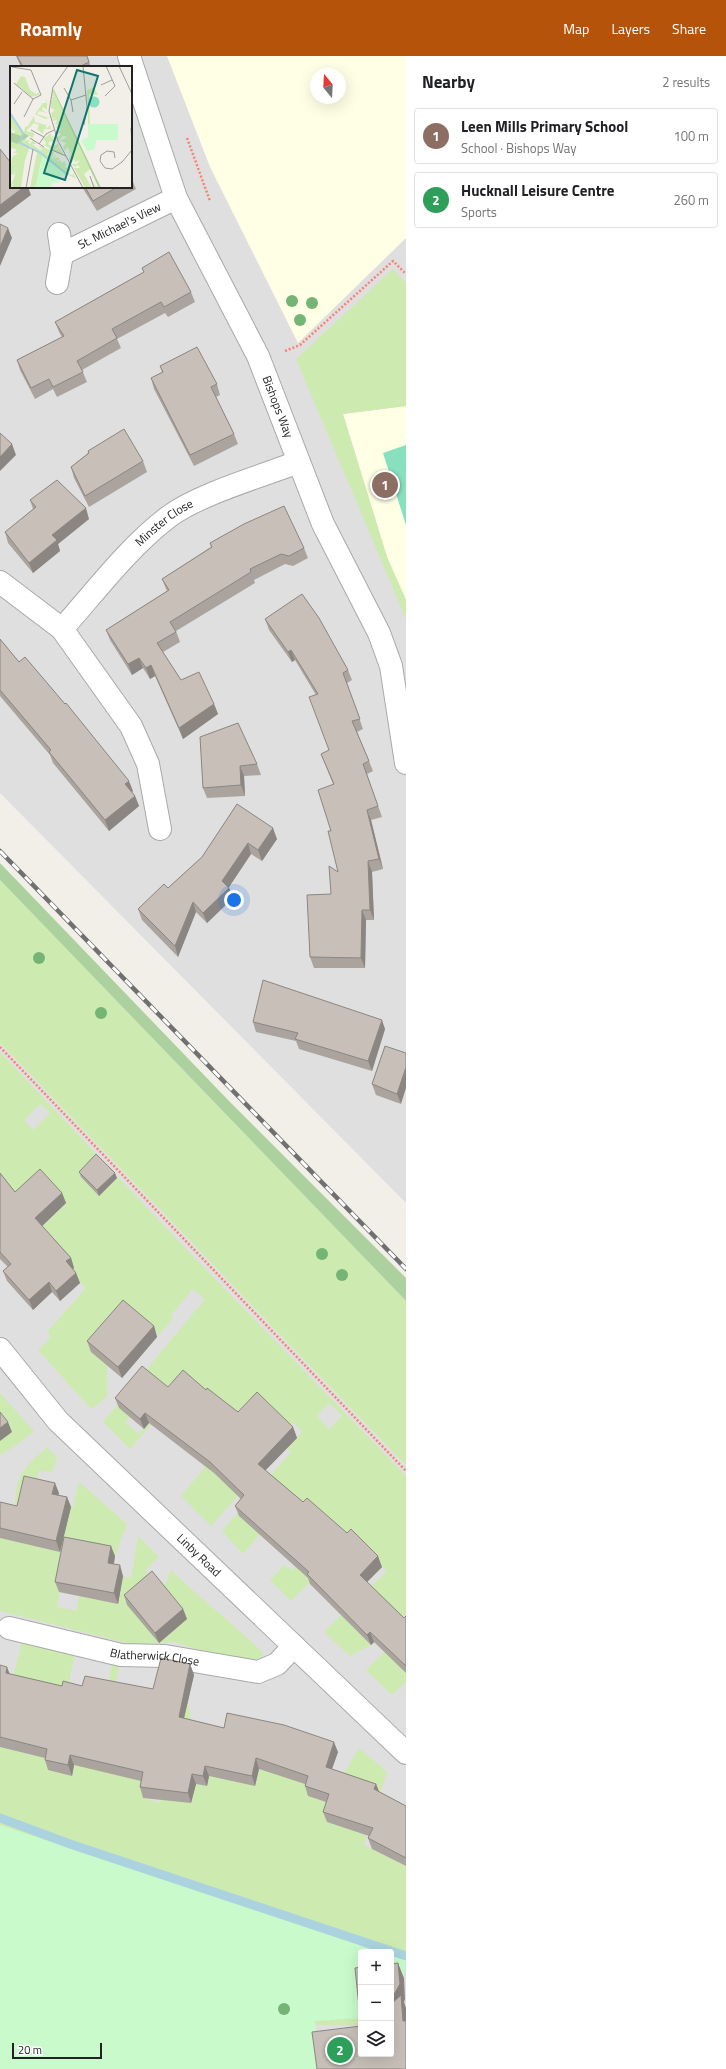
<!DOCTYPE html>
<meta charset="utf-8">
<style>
:root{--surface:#fff;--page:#f2f2f2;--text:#202124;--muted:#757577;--line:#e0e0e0;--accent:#b45309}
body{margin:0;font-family:"Titillium Web",sans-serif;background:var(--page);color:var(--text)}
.controls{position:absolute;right:12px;bottom:12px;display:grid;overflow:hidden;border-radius:4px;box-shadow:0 4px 16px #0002}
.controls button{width:36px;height:36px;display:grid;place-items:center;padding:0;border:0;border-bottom:1px solid var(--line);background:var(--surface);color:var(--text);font:20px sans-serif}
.compass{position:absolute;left:310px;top:12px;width:36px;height:36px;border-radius:50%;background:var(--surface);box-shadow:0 4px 16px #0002;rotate:342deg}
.scale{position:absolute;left:12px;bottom:10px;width:90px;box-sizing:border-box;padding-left:4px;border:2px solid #222;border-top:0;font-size:11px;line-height:14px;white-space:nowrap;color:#222;-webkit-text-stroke:3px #fff;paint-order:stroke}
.you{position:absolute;left:234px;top:844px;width:14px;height:14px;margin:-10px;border:3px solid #fff;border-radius:50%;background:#1a73e8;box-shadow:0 0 0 6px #1a73e833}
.badge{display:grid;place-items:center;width:26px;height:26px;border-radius:50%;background:var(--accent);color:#fff;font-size:13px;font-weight:700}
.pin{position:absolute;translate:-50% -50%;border:2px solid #fff;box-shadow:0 1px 4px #0006}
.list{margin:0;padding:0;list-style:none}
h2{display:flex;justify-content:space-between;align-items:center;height:52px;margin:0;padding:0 16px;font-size:17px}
h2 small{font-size:13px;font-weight:400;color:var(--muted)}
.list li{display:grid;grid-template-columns:26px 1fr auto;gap:12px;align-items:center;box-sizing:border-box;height:56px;margin:0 8px 8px;padding:0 8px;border:1px solid var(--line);border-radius:4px}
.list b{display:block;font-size:15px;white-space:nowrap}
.list p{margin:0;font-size:13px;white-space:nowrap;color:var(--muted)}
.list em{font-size:13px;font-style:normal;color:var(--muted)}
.icon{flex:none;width:22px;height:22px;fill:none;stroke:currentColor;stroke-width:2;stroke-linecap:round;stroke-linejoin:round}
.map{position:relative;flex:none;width:406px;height:2013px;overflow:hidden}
header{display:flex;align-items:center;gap:24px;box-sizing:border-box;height:56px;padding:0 20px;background:var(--accent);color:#fff}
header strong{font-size:19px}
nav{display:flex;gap:22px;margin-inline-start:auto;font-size:14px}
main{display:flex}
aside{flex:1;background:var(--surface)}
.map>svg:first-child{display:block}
</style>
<header>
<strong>Roamly</strong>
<nav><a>Map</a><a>Layers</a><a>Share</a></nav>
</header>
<main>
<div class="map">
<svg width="406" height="2013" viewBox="0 0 406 2013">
<rect width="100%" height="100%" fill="#f2efe9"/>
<g fill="#e0dfdf" fill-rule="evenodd">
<path d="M0 0H406V1147L0 737ZM11 11H131V131H11ZM316 18H340V42H316Z"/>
<path d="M0 987 406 1410V2013H0ZM361 1896H391V1998H361Z"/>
</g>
<g fill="#ffffe5" fill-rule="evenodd">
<path d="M167 0H406V182L298 287 210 111ZM316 18H340V42H316Z"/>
<path d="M406 350V544L387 501 343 358Z"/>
</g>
<g fill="#cdebb0" fill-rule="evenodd">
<path d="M393 213 406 227V350L343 358 387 501 406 544V563L296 303Z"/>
<path d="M0 824 406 1245V1410L0 987Z"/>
<path d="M0 996 184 1191 406 1420V1574L391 1590 402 1601 396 1607 406 1617V1626L392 1639 366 1614 391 1590 379 1581 398 1563 368 1533 387 1515 355 1484 310 1529 309 1527 291 1545 270 1524 284 1509 292 1514 302 1504 314 1514 343 1481 311 1453 306 1457 269 1425 239 1460 260 1478 243 1498 222 1475 291 1396 287 1392 302 1376 294 1367 281 1380 261 1361 268 1354 261 1347 248 1360 252 1364 209 1412 238 1440 211 1470 181 1440 205 1411 198 1404 220 1375 212 1369 224 1353 211 1342 199 1357 187 1348 199 1334 186 1324 163 1350 151 1339 159 1331 146 1320 119 1352 130 1361 125 1366 139 1378 160 1354 162 1356 130 1393 103 1366 205 1243 193 1233 171 1259 174 1261 159 1279 143 1265 141 1267 127 1255 91 1295 107 1309V1341L91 1353 38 1294 50 1282 48 1275 86 1232 70 1216 74 1212 58 1194 42 1207 35 1199 17 1216 15 1213 43 1187 34 1178 66 1147 42 1122 0 1160V1156L10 1147 4 1140 10 1135 0 1123ZM41 1048 50 1057 33 1074 24 1064ZM98 1104 117 1123 99 1140 81 1121ZM329 1347 342 1360 329 1373 317 1360Z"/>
<path d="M0 1337 34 1375 18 1388 0 1399V1385L11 1376 0 1361Z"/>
<path d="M47 1391 57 1402 52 1416 39 1414 35 1432 73 1451 79 1426 127 1468 115 1500 68 1491 57 1551 77 1555 79 1540 118 1548 123 1520 131 1522 138 1480 159 1501 145 1514 156 1526 159 1587 187 1563 161 1532 165 1528 171 1514C201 1543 234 1568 264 1598L258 1603H245L200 1594 173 1586 135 1589 0 1555V1471L14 1459C17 1419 17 1418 47 1391Z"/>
<path d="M341 1559 371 1589 350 1600 324 1576Z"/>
<path d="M22 1586 75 1599 49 1714 72 1719 74 1709 107 1634 112 1608 119 1609 115 1634 188 1647 191 1663 199 1675 162 1666 143 1742 160 1747 164 1732 196 1728 207 1730 219 1680 255 1730 260 1712 312 1730 308 1740 321 1745 341 1722 359 1692 387 1716 380 1738 327 1766 367 1779 364 1789 406 1810V1911L404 1922 391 1924V1896H361V1969H304L0 2013V1671ZM17 1629 56 1649 42 1701 2 1691Z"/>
</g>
<path fill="#add19e" d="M0 807 229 1045 406 1222V1245L0 824Z"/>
<g fill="#c8facc">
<path d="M0 1769 382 1896H361V1962L315 1965 320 2013H0Z"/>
<path d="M391 1899 406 1904 404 1922 391 1924Z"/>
</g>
<path fill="#88e0be" d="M406 389V469L383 397Z"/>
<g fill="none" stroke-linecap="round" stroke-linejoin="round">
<path stroke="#aad3df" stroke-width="9" d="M0 1762 70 1788 406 1900"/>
<defs>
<g id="minor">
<path id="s1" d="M129 0 176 142 258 300 323 468 379 577 391 610 406 707"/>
<path id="s2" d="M62 198 176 142"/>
<path d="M57 227 62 198 59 178"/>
<path d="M0 526 62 573 131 670 148 708 160 773"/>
<path id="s3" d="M62 573C95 536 127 493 167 462 198 438 260 421 298 406"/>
<path id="s4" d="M0 1293 58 1365 406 1697"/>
<path id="s5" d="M9 1572 121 1599 165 1600 258 1616 277 1608 294 1590"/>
</g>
</defs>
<use href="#minor" stroke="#a9a9a9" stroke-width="24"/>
<g stroke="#fa8072" stroke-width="2.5" stroke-dasharray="2 2" stroke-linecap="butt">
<path d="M187 82 210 145"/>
<path d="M285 295 300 289 393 205 406 218"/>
<path d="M0 991 406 1415"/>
</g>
<use href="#minor" stroke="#fff" stroke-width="22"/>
<defs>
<path id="rail" d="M0 795 406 1213"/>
</defs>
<use href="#rail" stroke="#707070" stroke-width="4.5"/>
<use href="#rail" stroke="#fff" stroke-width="3" stroke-dasharray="9" stroke-linecap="butt"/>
</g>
<g fill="#74b475">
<circle cx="292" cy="245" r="6"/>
<circle cx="312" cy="247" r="6"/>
<circle cx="300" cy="264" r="6"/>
<circle cx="39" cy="902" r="6"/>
<circle cx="101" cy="957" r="6"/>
<circle cx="322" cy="1198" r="6"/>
<circle cx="342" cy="1219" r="6"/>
<circle cx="284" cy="1953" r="6"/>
</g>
<g fill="#aba49e">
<path d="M16 0H87L91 11H21Z"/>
<path d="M131 121 136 133 97 155 82 131H131Z"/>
<path d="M142 212 191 236 195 246 168 261 165 257 117 283 121 292 82 314 87 326 57 341 53 333 35 343 20 314 17 304 62 281 59 276 55 266 144 216Z"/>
<path d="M160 310 217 328 220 339 216 341 234 378 238 388 194 410 154 333 151 322 162 316Z"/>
<path d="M88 395 143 405 147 416 89 451 74 422 71 411 88 397Z"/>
<path d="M30 444 89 463 58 488 60 495 33 517 8 487 5 476 33 453Z"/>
<path d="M210 487 304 492 308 502 293 510 285 508 254 524 255 527 176 575 180 586 163 596 181 624 214 648 218 658 183 683 155 620 150 623 143 612 132 619 110 584 106 574 167 535 166 533 162 523 211 491Z"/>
<path d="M265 563 348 614 352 624 347 627 363 673 357 676 369 705 373 715 367 718 382 761 371 764 383 813 372 816 374 864H366L365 912H314L310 901 338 816 331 775 333 728 321 698 329 694 316 639 295 604 292 606 269 574Z"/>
<path d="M0 583 19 606 133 735 132 736 135 740 139 750 109 775 53 707 50 699 0 640Z"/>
<path d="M200 681 257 708 261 719 244 720 245 740 207 742 203 732Z"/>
<path d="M237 748 277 783 262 805 251 798 229 831 233 842 207 867 196 856 178 901 142 864 138 853 168 832 202 801Z"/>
<path d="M253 966 385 973 372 1015 299 993 296 985 256 976Z"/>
<path d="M385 990 401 1048 376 1039 372 1028Z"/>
<path d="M79 1116 117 1122 99 1140 81 1121Z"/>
<path d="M0 1117 15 1136 62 1137 66 1147 42 1170 71 1202 74 1212 73 1213 76 1217 80 1227 60 1245 52 1236 33 1254 7 1225 3 1215 8 1211 0 1203Z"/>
<path d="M154 1270 157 1281 122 1322 91 1296 87 1285Z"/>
<path d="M168 1331 206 1334 238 1356 293 1371 297 1382 265 1414 303 1446 382 1511 367 1526 404 1562 406 1560V1617L374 1586 371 1589 310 1528 308 1522 239 1460 235 1450 241 1443 214 1417 149 1367 144 1373 119 1352 115 1342Z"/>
<path d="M59 1437 58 1439 67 1441 71 1451 60 1496 0 1482V1446L17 1450Z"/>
<path d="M115 1500 114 1508 123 1520 118 1548 59 1536 55 1526Z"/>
<path d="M124 1539 183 1553 187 1563 159 1587 127 1549Z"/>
<path d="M190 1608 194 1619 184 1662 224 1672 338 1696 332 1713 376 1728 379 1736 406 1750V1810L372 1793 368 1782 369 1780 327 1766 323 1756 326 1746 308 1740 305 1730V1728L259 1713 255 1730 209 1720 207 1730 196 1728 191 1747 143 1742 140 1731 141 1725 74 1709 72 1720 48 1714 45 1704V1702L0 1691V1609L10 1618 62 1630H82L153 1633Z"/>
</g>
<g fill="#8b8681">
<path d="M24 131H28L31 139 0 162V149Z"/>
<path d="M8 172 12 182 0 210V191Z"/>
<path d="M12 388 16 399 0 415V401Z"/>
<path d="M86 452 89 463 58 488 60 495 33 517 29 507 52 479Z"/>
<path d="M291 594 295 604 292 606 288 596Z"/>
<path d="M139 602 143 612 132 619 128 608Z"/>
<path d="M151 609 155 620 150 623 146 612Z"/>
<path d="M214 648 218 658 183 683 179 672Z"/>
<path d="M240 710 244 720 245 740 241 729Z"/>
<path d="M129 725 133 735 129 738 125 728Z"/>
<path d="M135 740 139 750 109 775 105 764Z"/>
<path d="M367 754 371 764 383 813 379 803Z"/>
<path d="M273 772 277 783 262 805 258 794Z"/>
<path d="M248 787 251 798 227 834 229 832 233 842 207 867 203 857 222 825Z"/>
<path d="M368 805 372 816 374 864 370 854Z"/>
<path d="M193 846 196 856 178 901 175 890Z"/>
<path d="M362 854 366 864 365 912 361 902Z"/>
<path d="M382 964 385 973 372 1015 368 1005Z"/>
<path d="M406 1011V1032L401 1048 397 1038Z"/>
<path d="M115 1117 117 1122 99 1140 97 1134Z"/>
<path d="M62 1137 66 1147 39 1173 35 1162Z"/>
<path d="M71 1202 74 1212 70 1216 66 1205Z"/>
<path d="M76 1217 80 1227 60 1245 56 1235Z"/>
<path d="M49 1226 52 1236 33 1254 29 1244Z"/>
<path d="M154 1270 157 1281 122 1322 118 1311Z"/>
<path d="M145 1357 149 1367 144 1373 140 1363Z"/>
<path d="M8 1366 12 1376 0 1385V1372Z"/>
<path d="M293 1371 297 1382 262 1418 258 1408Z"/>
<path d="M55 1427 59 1437 56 1448 52 1438Z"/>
<path d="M67 1441 71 1451 60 1496 56 1485Z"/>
<path d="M111 1490 115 1500 112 1518 108 1507Z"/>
<path d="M378 1500 382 1511 364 1529 360 1519Z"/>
<path d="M120 1509 123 1520 118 1548 114 1537Z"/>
<path d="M183 1553 187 1563 159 1587 155 1577Z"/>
<path d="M370 1576 374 1586 371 1589 367 1579Z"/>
<path d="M190 1608 194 1619 182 1671 179 1661Z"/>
<path d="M7 1611 11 1621 6 1617Z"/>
<path d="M334 1686 338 1696 329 1721 326 1711Z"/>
<path d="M70 1699 74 1709 72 1720 68 1709Z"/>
<path d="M256 1702 259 1713 255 1730 252 1720Z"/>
<path d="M205 1710 209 1720 207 1730 203 1720Z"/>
<path d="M192 1718 196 1728 191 1747 188 1737Z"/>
<path d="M376 1728 380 1738 374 1733Z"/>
<path d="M398 1907 404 1922 405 1943 404 1946 406 1952V1972L403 1965 391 1964V1944Z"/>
</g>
<g fill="#c7bfb8" stroke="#8b8681">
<path d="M17 0H87L89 6 79 11H23Z"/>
<path d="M0 93 11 107V131H24L0 149Z"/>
<path d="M85 131H117L93 145Z"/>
<path d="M0 168 8 172 0 191Z"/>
<path d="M169 196 191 236 164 251 161 246 112 273 117 282 77 305 83 316 53 331 49 323 31 332 17 304 64 280 55 266 144 216 142 212Z"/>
<path d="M197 291 217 328 211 331 234 378 190 399 151 322 163 316 160 310Z"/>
<path d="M124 373 143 405 85 440 71 411 89 397 88 395Z"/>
<path d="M0 377 12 388 0 401Z"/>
<path d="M57 424 86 452 52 479 57 484 29 507 5 476 36 451 30 444Z"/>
<path d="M284 450 304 492 289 500 281 498 250 513 251 516 170 566 176 576 157 587 181 624 199 616 214 648 179 672 151 609 146 612 139 602 128 608 106 574 169 534 162 523 212 491 210 487 244 468Z"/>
<path d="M302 538 319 562 348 614 343 617 360 663 352 665 369 705 363 708 378 750 367 754 379 803 368 805 370 854H362L361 902 310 901 307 839 331 838 329 810 338 816 328 775H331L318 734 334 728 321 698 329 694 309 641 318 638 291 594 288 596 265 563Z"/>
<path d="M0 583 19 606 25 601 65 648 66 647 129 725 125 728 135 740 105 764 49 696 51 694 0 634Z"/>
<path d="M238 667 257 708 240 710 241 729 203 732 200 681Z"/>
<path d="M237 748 273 772 258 794 248 787 222 825 229 832 203 857 193 846 175 890 138 853 164 828 168 832 202 801Z"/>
<path d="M263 924 382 964 368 1005 295 983 298 977 253 966Z"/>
<path d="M385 990 406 997V1011L397 1038 372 1028Z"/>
<path d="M96 1098 115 1117 97 1134 79 1116Z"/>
<path d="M40 1113 62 1137 35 1162 71 1202 66 1205 76 1217 56 1235 49 1226 29 1244 3 1215 11 1208 0 1196V1117L15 1136Z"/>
<path d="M123 1244 154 1270 118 1311 87 1285Z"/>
<path d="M142 1310 168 1331 183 1314 206 1334 207 1332 238 1356 257 1336 293 1371 258 1408 303 1446 307 1442 347 1477 351 1473 378 1500 360 1519 404 1562 406 1560V1610L370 1576 367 1579 307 1518 309 1516 235 1450 244 1439 210 1406 145 1357 140 1363 115 1342Z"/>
<path d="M0 1356 8 1366 0 1372Z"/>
<path d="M24 1420 55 1427 52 1438 67 1441 56 1485 0 1472V1446L17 1450Z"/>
<path d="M64 1481 111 1490 108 1507 120 1509 114 1537 55 1526Z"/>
<path d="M152 1515 183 1553 155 1577 124 1539Z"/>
<path d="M161 1602 190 1608 179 1661 224 1672 227 1657 284 1669 334 1686 326 1711 376 1728 374 1733 406 1750V1802L368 1782 373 1772 323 1756 329 1738 305 1730 308 1720 256 1702 252 1720 205 1710 203 1720 192 1718 188 1737 140 1731 143 1716 70 1699 68 1709 45 1704 47 1693 0 1681V1609L7 1611 6 1617 62 1630 63 1625 82 1630 85 1620 153 1633Z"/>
<path d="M398 1907 400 1928 391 1944V1908Z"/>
<path d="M361 1911V1998H391V1948L401 1939 403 1965H406V2013H317L312 1976 361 1970 355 1912Z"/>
</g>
<g text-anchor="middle" stroke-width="4" stroke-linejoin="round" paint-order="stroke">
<g font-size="12" fill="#222" stroke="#fff">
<text dy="4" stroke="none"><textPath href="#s2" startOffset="64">St. Michael's View</textPath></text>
<text dy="4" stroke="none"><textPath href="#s1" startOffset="382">Bishops Way</textPath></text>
<text dy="4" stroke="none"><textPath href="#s3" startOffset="148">Minster Close</textPath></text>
<text dy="4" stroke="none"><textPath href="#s4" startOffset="287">Linby Road</textPath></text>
<text dy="4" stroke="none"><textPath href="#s5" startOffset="149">Blatherwick Close</textPath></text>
</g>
</g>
<g transform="translate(10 10)">
<rect width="122" height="122" fill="#f2efe9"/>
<path d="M11 10 15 11 20 24 26 28 30 26 29 29 21 31 10 21 6 18ZM84 21 88 29 79 28 80 58H78L77 24ZM43 24 85 110 89 122H84L83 116 86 121 88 120 80 103 74 108 82 122H75L64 102H70L68 99 64 101 62 98H67L70 94 65 96 64 93 61 97 59 93 61 86 57 88 60 85 57 81 55 85 53 81 56 77 50 75 57 71 53 70 49 75 48 71 51 68 48 66 51 63 45 61 48 59 45 58 47 54 43 55 42 53H46L42 52 41 47 45 44 41 42V45V34H43L41 31H45L42 30ZM35 33 37 35V44L33 41 32 44 37 47 29 45 27 48 39 52 35 53 25 48 33 37H37ZM0 47 13 67 11 71 4 68 5 63 1 66 4 59 0 65ZM24 50 25 56 39 60 36 59V63L40 59 41 63H34L33 68 27 63 29 59 24 57 16 65 24 67 23 72 14 67 15 61 18 60ZM41 67V72L43 69V75L45 72 46 75 43 76 40 75 38 78 42 81 46 76 43 80 48 78 49 81 44 84 50 82 54 90 32 78 35 79 36 76 33 73ZM17 71 15 75 21 73 18 76 20 78 23 74 25 76 26 78H22L30 84 33 83 29 81 30 80 40 84 37 89 42 85 44 87 41 93 47 88 44 93 48 91 50 93 46 96 51 94V97L55 95V98L58 97 55 100 58 103 61 102 59 108 63 109V107L66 113 57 108 49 110 43 116 20 122 27 86 31 87 20 80 15 94 11 122H2L4 116 0 122 5 109V104L4 109 0 108 2 91 8 87H3L7 84 0 81V75L7 78Z" fill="#cdebb0"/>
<path d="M43 24H44L91 122H89ZM0 66 11 70 14 67 19 70 7 78 0 75Z" fill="#add19e"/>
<path d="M108 50V74H86L85 83 77 85 71 74 78 71V58H108ZM32 90 56 108 51 110 48 117 42 116 41 122H25Z" fill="#c8facc"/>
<path d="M78.5 36a5.5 5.5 0 1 1 11 0a5.5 5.5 0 1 1-11 0Z" fill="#88e0be"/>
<path fill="none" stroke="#aad3df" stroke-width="2" d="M0 47 13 67 10 77 31 87 58 109"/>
<path fill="none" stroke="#9f9d99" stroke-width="1" d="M58 0 43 21 39 45 48 75 73 122M73 0 77 41 74 59M109 0 122 28M2 1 21 4 31 29M4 17 23 33 31 29M91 19 102 14M54 22 61 34 63 46M95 30 105 20 96 0M61 34 76 29M4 38 12 26M14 51 23 33M121 62 122 78M21 64 34 71M20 72 34 81M29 78 36 68 44 64M42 84 56 90M105 92 104 86 97 85 91 89 90 95 95 102 102 103 112 96 122 84M80 110 84 122M16 122 23 83"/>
<path fill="#0f766e" fill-opacity="0.15" stroke="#0f766e" stroke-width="2" d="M67 4 88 10 55 114 34 107Z"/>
<rect width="122" height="122" fill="none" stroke="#222" stroke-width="2"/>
</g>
</svg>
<div class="controls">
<button>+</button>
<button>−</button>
<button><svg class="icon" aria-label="layers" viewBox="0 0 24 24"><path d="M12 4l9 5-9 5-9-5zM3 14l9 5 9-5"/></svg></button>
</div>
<svg class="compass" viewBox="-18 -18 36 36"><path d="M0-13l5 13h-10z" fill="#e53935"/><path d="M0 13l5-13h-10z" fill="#757577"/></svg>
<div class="scale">20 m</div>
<div class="you"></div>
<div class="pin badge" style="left:385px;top:429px;background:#8d6e63">1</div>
<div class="pin badge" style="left:340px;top:1994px;background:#2e9e5b">2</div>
</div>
<aside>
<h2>Nearby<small>2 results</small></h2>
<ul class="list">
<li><span class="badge" style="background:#8d6e63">1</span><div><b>Leen Mills Primary School</b><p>School · Bishops Way</p></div><em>100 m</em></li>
<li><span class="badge" style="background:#2e9e5b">2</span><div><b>Hucknall Leisure Centre</b><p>Sports</p></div><em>260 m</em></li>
</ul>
</aside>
</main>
